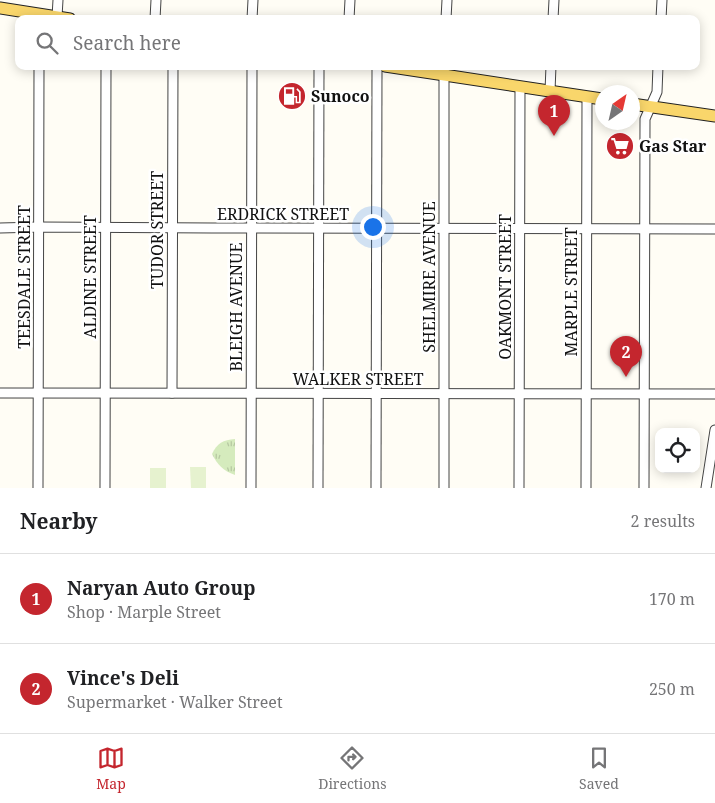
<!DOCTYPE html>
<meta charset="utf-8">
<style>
:root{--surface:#fff;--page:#f2f2f2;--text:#202124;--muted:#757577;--line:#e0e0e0;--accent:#c4262e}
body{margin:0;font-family:"Noto Serif",serif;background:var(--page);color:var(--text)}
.controls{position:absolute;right:15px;bottom:15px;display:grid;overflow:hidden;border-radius:10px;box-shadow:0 2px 12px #0003}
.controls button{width:45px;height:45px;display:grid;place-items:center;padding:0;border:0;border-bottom:1px solid var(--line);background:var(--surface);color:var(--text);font:25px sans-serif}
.compass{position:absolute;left:595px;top:85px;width:45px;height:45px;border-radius:50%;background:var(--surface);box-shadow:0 2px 12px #0003;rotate:34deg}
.you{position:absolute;left:372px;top:226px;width:18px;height:18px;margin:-12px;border:4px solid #fff;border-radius:50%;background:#1a73e8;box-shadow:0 0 0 8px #1a73e833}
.badge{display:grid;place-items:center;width:32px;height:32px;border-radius:50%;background:var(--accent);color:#fff;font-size:16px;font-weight:700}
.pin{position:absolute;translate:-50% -41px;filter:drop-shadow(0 1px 2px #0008)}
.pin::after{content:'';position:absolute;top:26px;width:18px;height:15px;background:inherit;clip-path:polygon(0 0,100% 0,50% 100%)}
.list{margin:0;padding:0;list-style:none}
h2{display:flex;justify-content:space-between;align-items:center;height:65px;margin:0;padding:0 20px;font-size:21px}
h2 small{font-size:16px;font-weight:400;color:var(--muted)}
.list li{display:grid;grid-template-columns:32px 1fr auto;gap:15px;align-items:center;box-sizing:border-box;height:90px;padding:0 20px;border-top:1px solid var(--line)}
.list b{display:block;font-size:19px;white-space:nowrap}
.list p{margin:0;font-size:16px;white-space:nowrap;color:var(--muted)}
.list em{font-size:16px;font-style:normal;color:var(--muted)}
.icon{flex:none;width:28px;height:28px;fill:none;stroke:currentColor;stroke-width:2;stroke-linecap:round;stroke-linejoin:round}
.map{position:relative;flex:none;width:715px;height:488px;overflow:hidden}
.search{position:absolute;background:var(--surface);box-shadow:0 2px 12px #0003;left:15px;right:15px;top:15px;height:55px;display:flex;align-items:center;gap:12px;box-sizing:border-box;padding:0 18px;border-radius:10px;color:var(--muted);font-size:19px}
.sheet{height:245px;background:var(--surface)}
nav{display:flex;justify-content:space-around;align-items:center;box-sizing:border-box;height:70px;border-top:1px solid var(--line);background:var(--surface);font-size:14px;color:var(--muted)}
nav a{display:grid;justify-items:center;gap:2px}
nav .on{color:var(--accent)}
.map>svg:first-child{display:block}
</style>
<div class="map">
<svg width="715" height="488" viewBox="0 0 715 488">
<defs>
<pattern id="grass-tufts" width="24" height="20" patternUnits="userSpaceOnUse" patternTransform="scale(1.25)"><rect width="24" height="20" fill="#d5ebbd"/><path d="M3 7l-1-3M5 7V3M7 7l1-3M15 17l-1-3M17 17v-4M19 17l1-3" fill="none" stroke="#b6c8a1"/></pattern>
</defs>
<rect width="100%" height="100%" fill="#fffdf5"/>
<path fill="url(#grass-tufts)" d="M235 439V475C223 471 217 464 212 454 217 443 223 440 235 439Z"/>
<g fill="#e6f2cf">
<path d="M190 467H206V488H191Z"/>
<rect x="150" y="468" width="16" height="20"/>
</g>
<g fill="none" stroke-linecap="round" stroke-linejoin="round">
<defs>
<g id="minor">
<path d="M57 17 58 0"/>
<path d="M155 19 156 0"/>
<path d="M252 19 253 0"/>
<path d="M349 19 350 0"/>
<path d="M446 19 447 0"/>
<path d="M553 19 554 0"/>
<path d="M661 19 662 0"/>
<path d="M550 91 551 66"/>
<path d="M0 228 39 227 212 228 715 229"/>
<path d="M0 393 715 394"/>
<path d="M172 393 173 66"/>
<path d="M38 488 39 66"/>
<path d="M105 488 106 66"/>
<path d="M251 488 252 66"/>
<path d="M318 488 319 66"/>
<path d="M376 488 377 66"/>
<path d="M444 488V66"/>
<path d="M519 488 520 87"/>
<path d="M586 488 587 97"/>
<path d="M644 488 645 119 657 92 658 66"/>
<path d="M706 488 715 430"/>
</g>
<g id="major">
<path d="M0 8 70 19"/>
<path d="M385 66 602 99"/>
<path d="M632 104 715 116"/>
</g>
</defs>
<use href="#minor" stroke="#444" stroke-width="11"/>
<use href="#major" stroke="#222" stroke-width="13"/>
<use href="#minor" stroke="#fff" stroke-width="9"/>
<use href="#major" stroke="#f9d66b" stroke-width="11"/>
</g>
<defs>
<symbol id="fuel-disc" viewBox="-11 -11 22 22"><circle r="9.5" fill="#c4262e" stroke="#fff"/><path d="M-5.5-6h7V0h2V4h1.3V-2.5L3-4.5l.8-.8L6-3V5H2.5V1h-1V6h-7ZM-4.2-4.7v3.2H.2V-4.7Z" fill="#fff"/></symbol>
<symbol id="supermarket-disc" viewBox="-11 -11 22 22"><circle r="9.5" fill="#c4262e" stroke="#fff"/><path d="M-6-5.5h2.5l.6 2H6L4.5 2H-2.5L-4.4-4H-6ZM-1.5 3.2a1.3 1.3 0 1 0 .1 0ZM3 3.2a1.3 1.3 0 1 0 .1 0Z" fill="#fff"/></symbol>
</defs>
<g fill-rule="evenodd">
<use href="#fuel-disc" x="276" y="80" width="32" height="32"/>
<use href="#supermarket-disc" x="604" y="130" width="32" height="32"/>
</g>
<g text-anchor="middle" stroke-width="5" stroke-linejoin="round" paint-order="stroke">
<g font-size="16" font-weight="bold" fill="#111" stroke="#fff" text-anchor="start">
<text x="311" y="102">Sunoco</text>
<text x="639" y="152">Gas Star</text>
</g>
<g font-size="16" fill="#111" stroke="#fff">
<text x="283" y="220">ERDRICK STREET</text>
<text transform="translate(157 230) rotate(-90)" y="6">TUDOR STREET</text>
<text transform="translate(24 277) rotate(-90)" y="6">TEESDALE STREET</text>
<text transform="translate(90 277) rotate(-90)" y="6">ALDINE STREET</text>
<text transform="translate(429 277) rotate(-90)" y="6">SHELMIRE AVENUE</text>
<text transform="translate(505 287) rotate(-90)" y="6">OAKMONT STREET</text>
<text transform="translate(571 292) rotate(-90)" y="6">MARPLE STREET</text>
<text transform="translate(236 307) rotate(-90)" y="6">BLEIGH AVENUE</text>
<text x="358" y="385">WALKER STREET</text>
</g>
</g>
</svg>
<div class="controls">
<button><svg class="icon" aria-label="locate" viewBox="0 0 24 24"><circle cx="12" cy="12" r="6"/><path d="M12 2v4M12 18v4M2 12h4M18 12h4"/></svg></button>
</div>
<svg class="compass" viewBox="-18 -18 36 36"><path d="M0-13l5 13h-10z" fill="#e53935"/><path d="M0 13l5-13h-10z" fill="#757577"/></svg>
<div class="you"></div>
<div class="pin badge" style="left:554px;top:136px">1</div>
<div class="pin badge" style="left:626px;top:377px">2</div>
<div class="search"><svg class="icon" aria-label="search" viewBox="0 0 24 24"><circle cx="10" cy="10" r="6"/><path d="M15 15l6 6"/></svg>Search here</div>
</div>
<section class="sheet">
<h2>Nearby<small>2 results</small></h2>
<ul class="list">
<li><span class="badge">1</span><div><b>Naryan Auto Group</b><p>Shop · Marple Street</p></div><em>170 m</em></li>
<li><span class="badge">2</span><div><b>Vince's Deli</b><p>Supermarket · Walker Street</p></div><em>250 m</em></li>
</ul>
</section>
<nav>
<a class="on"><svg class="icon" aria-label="map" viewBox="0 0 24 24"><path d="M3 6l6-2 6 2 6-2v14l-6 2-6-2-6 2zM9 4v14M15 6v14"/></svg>Map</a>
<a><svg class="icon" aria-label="directions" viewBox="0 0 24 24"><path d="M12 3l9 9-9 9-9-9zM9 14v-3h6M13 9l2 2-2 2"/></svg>Directions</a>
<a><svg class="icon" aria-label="saved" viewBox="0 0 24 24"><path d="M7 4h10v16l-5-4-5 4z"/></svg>Saved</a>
</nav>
